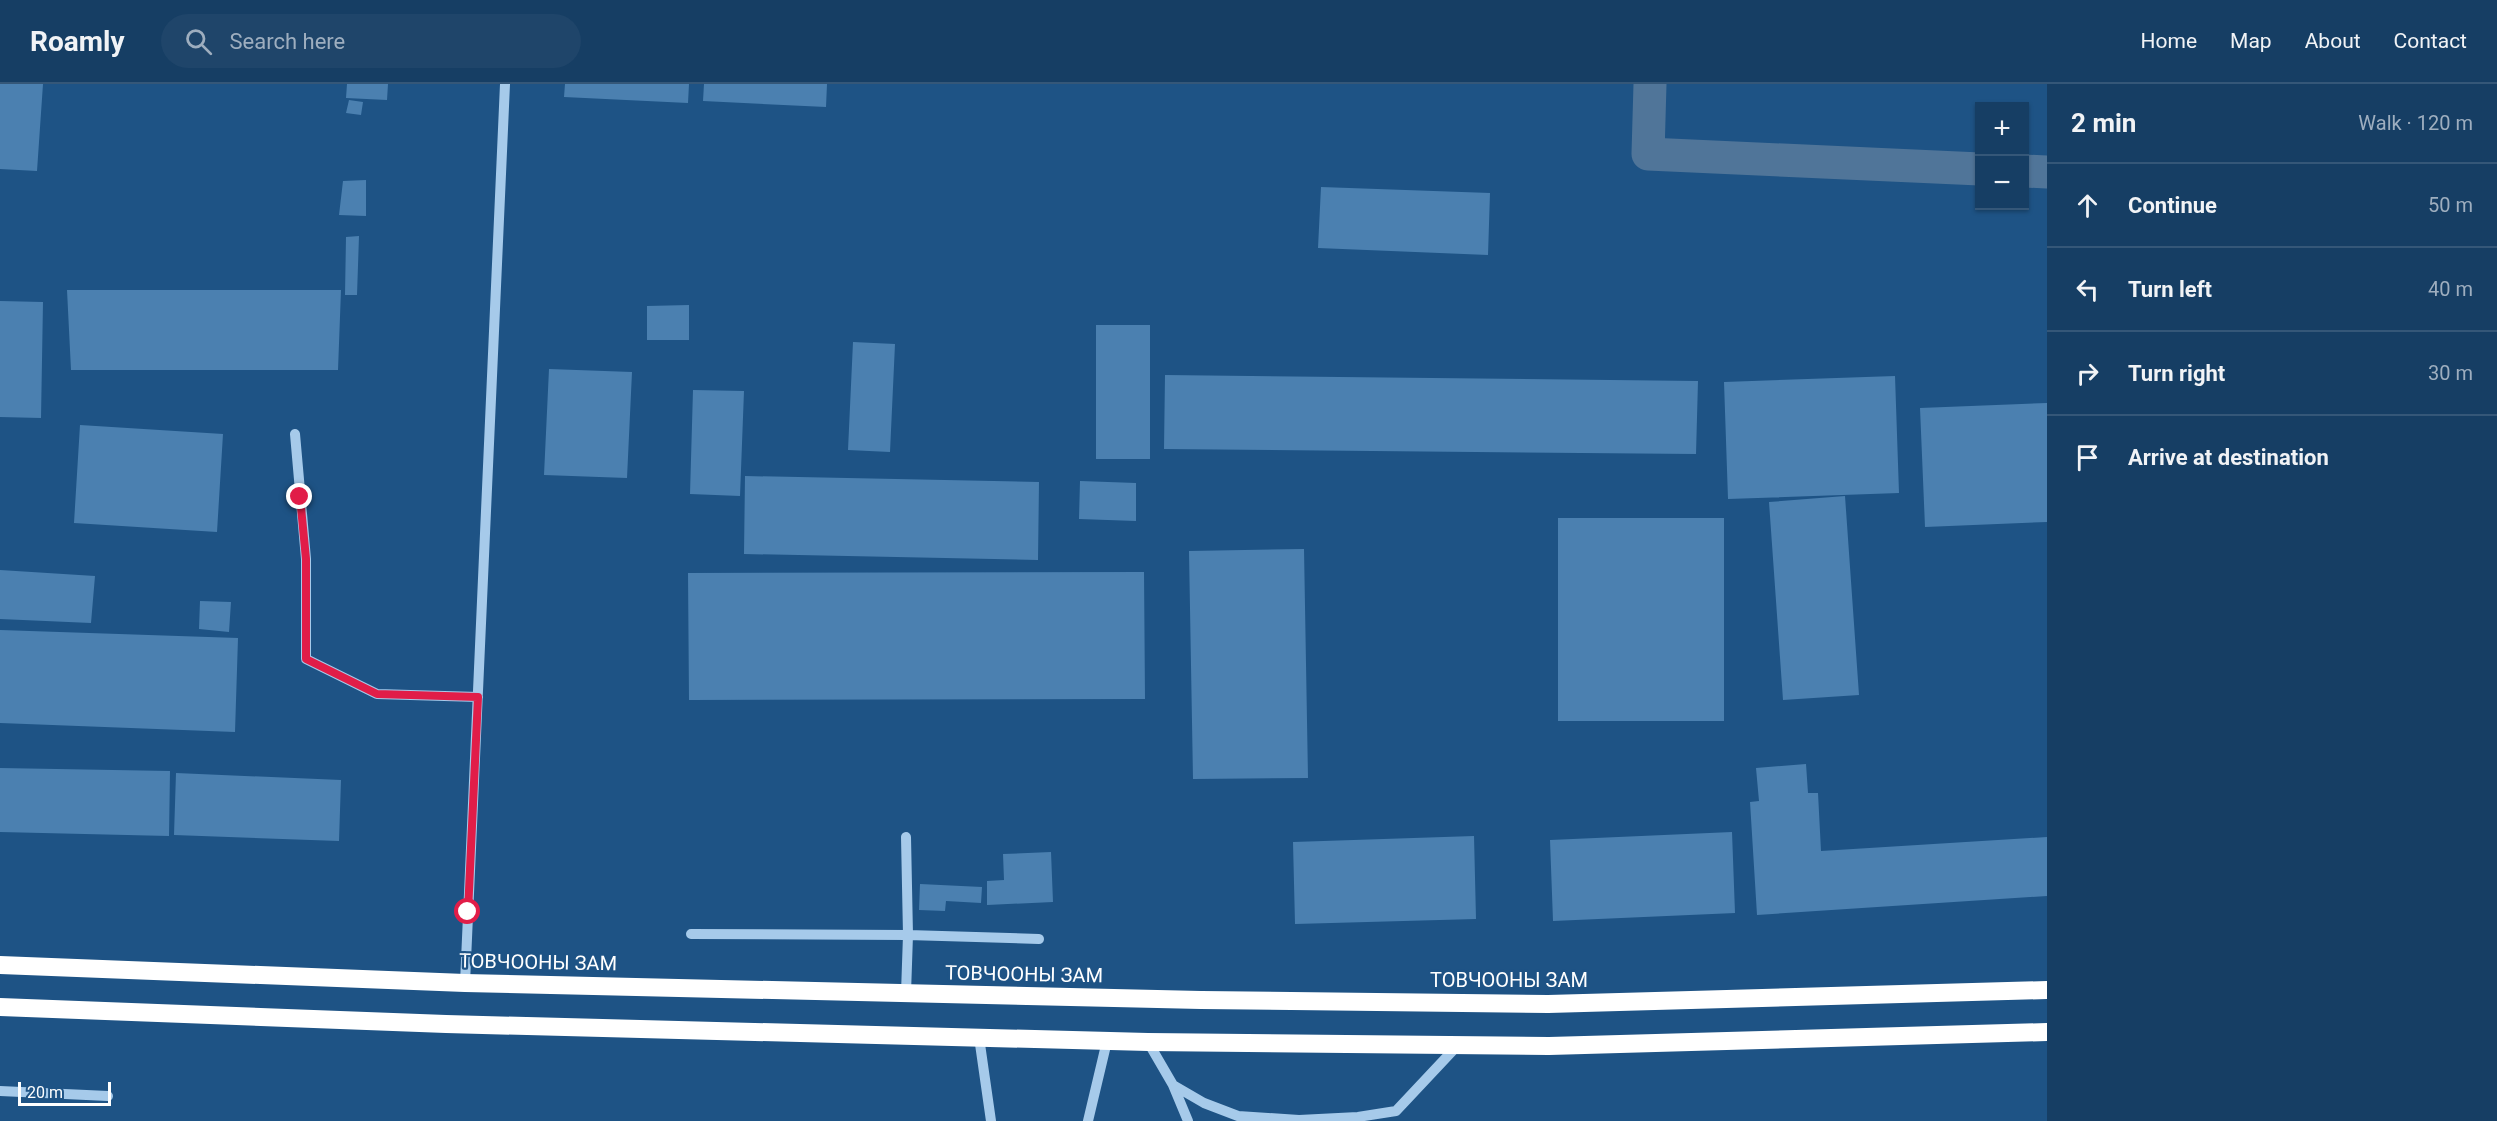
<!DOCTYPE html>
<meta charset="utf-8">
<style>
:root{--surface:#163e64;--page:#1f456a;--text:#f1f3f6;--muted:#9eaebf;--line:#355778}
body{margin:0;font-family:Roboto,sans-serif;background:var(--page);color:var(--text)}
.controls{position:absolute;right:18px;top:18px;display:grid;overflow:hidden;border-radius:0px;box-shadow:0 2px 4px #0004}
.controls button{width:54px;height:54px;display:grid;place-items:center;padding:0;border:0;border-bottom:2px solid var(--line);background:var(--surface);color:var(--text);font:30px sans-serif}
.scale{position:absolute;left:18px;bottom:15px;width:93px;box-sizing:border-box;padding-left:6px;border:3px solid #fff;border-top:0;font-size:16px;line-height:21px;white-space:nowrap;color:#fff;-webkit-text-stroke:4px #1e5385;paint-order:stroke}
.stop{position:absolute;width:18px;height:18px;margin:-14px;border:4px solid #e11d48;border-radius:50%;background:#fff}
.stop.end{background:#e11d48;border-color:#fff;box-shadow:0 2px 6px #0008}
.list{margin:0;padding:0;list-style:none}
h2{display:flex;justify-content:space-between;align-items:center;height:78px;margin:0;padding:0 24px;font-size:26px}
h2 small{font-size:20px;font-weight:400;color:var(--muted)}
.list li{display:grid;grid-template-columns:39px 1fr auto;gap:18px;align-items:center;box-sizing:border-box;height:84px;padding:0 24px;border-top:2px solid var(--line)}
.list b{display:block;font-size:22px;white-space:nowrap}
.list em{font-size:20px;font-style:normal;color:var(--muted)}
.icon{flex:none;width:33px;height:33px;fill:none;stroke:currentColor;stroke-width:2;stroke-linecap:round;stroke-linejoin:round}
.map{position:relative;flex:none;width:2047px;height:1037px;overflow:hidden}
header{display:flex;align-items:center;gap:36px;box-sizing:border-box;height:84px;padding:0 30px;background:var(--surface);border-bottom:2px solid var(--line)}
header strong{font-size:28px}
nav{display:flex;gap:33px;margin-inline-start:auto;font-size:21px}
.search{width:420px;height:54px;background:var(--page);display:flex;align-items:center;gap:15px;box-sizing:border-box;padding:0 21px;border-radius:33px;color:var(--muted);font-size:22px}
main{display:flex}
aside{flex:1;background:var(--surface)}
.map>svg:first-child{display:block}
</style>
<header>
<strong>Roamly</strong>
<div class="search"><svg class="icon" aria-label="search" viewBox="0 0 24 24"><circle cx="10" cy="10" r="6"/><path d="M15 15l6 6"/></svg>Search here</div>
<nav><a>Home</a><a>Map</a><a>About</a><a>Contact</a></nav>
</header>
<main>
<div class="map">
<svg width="2047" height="1037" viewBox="0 0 2047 1037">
<rect width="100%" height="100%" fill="#1e5385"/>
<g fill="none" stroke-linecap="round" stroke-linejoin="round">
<path stroke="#507599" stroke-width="33" d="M1650,0l-2,70 332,15
M2024,87l23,1"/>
</g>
<path fill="#4b80b0" d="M0,0h43l-6,87 -37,-2z
M347,0h41l-1,16 -41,-2z
M565,0h124l-1,19 -124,-6z
M704,0h123l-1,23 -123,-6z
M349,16l14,2 -2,13 -15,-2z
M366,96v36l-27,-1 4,-34z
M1321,103l169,6 -2,62 -170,-7z
M359,152l-2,59h-12l1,-58z
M67,206h274l-3,80h-267z
M0,217l43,1 -2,116 -41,-1z
M689,221v35h-42v-34z
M1096,241h54v134h-54z
M853,258l42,2 -5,108 -42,-2z
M549,285l83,3 -5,106 -83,-3z
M1165,291l533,6 -2,73 -532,-5z
M1895,292l4,117 -171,6 -4,-117z
M693,306l51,1 -4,105 -50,-2z
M2047,319v119l-122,5 -5,-119z
M80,341l143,9 -6,98 -143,-9z
M745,392l294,6 -1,78 -294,-6z
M1080,397l56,2v38l-57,-2z
M1845,412l14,199 -76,5 -14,-198z
M1558,434h166v203h-166z
M1304,465l4,229 -115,1 -4,-228z
M0,486l95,6 -4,47 -91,-4z
M1144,488l1,127 -456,1 -1,-127z
M200,517l31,1 -2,30 -30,-3z
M0,546l238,8 -3,94 -235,-9z
M1806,680l2,29h10l3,58 226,-14v59l-290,19 -7,-113 9,-1 -3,-33z
M0,684l170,3 -1,65 -169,-4z
M176,689l165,7 -2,61 -165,-6z
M1732,748l3,81 -182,8 -3,-81z
M1474,752l2,83 -181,5 -2,-82z
M1051,768l2,50 -66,3v-24l17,-1 -1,-26z
M920,800l62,3 -1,16 -35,-2 -1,10 -26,-1z"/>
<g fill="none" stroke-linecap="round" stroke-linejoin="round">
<path stroke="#a6caea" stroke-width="10" d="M295,350l11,125v100l71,35 101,3
M691,850l217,1 -2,-98
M465,899l40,-899
M906,909l2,-58 131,4
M979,953l12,84
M1148,958l25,43 31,18 34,13 61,4 59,-3 38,-6 62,-66
M1173,1001l15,36
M0,1007l108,5
M1088,1037l19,-80"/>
<path stroke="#fff" stroke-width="18" d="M0,881l465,18 736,17 347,4 499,-14
M0,923l446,17 702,18 401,4 498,-14"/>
</g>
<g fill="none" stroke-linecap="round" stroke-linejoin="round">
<path stroke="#e11d48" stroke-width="8" d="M300,413l6,62v100l71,35 101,3 -10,215"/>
</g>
<g text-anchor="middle" stroke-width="4.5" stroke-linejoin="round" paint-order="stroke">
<g font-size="20" fill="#fff" stroke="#1e5385">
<text transform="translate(538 878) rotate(1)" y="7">ТОВЧООНЫ ЗАМ</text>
<text transform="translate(1024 890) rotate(1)" y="7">ТОВЧООНЫ ЗАМ</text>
<text x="1509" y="903">ТОВЧООНЫ ЗАМ</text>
</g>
</g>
</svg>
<div class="controls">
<button>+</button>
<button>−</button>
</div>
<div class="scale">20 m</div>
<div class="stop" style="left:468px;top:828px"></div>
<div class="stop end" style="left:300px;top:413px"></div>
</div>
<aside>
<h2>2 min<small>Walk · 120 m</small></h2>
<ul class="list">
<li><svg class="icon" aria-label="ahead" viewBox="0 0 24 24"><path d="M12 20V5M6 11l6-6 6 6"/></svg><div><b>Continue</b></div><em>50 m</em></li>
<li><svg class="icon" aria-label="left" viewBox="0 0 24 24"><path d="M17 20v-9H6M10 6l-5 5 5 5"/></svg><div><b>Turn left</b></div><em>40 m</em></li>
<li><svg class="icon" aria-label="right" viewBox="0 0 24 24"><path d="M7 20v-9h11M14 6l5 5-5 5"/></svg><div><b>Turn right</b></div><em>30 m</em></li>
<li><svg class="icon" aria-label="arrive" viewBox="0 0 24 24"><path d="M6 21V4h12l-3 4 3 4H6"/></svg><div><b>Arrive at destination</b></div></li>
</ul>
</aside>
</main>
